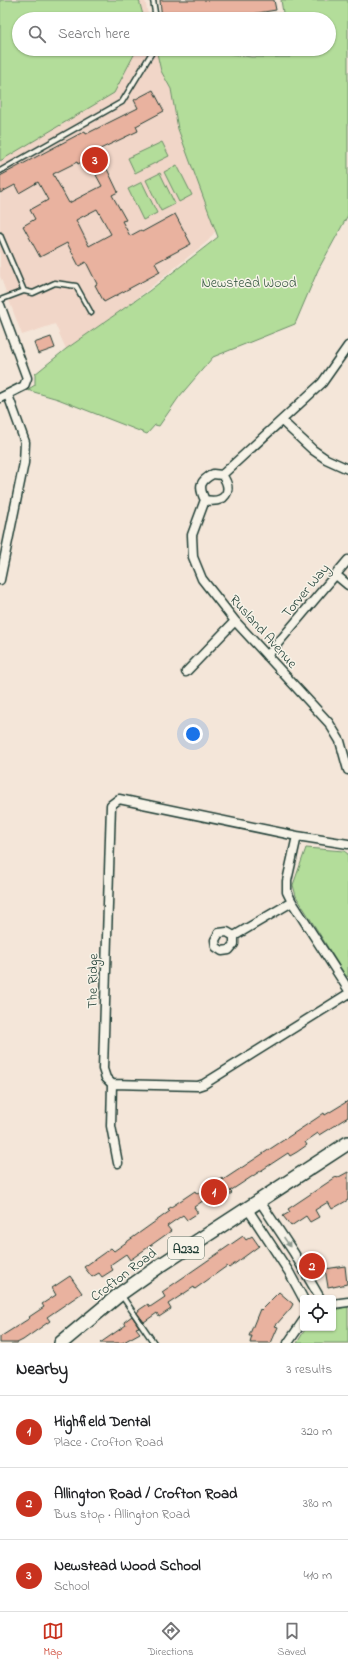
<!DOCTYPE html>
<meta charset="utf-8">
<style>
:root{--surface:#fff;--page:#f6f6f6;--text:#202124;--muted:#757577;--line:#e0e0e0;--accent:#c8321e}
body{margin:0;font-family:"Indie Flower",sans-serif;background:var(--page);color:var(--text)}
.controls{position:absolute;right:12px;bottom:12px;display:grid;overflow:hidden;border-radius:4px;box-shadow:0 1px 3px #0004}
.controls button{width:36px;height:36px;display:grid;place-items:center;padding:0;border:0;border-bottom:1px solid var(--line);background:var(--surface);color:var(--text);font:20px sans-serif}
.you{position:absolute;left:193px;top:734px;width:14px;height:14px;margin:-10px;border:3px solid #fff;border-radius:50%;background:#1a73e8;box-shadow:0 0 0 6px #1a73e833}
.badge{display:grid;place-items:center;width:26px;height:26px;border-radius:50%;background:var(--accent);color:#fff;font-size:13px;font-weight:700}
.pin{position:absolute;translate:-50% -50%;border:2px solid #fff;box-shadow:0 1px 4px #0006}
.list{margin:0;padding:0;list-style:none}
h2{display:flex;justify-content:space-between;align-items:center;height:52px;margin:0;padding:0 16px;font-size:17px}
h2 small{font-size:13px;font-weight:400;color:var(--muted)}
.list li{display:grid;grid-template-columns:26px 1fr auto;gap:12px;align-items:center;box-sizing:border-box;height:72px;padding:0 16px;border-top:1px solid var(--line)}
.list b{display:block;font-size:15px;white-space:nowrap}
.list p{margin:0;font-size:13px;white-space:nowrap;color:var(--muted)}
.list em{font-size:13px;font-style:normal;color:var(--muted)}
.icon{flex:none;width:22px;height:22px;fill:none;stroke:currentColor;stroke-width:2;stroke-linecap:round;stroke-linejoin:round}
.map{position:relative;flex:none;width:348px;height:1343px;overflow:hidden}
.search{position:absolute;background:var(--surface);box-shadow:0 1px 3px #0004;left:12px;right:12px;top:12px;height:44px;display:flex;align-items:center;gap:10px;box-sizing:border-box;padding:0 14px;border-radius:22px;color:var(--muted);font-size:15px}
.sheet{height:268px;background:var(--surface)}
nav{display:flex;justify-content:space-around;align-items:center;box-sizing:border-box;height:56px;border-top:1px solid var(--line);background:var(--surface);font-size:11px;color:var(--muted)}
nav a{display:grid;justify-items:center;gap:2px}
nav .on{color:var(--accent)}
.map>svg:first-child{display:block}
</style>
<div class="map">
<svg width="348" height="1343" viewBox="0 0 348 1343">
<rect width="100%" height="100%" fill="#f4e6d9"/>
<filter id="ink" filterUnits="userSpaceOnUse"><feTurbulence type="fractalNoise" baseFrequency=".025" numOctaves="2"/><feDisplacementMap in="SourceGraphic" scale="8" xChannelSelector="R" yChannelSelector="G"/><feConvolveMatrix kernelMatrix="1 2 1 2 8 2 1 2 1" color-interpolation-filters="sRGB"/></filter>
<g filter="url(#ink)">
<path fill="#f1d6c8" d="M0,0h145l4,19h-130v30h137l5,22 10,18 7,40 39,100 -9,12 -83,67 -59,41 -11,-25 -33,11 -22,-59z"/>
<path fill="#b3dd9a" stroke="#698d67" d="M0,0h139l5,19h-125v30h118l-23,44 -114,68z
M281,0h67v215l-30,55 -23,54 -82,33 -34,40 -20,29 -4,-1 -8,9 -89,-35 -31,-9 8,-5v-11l31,-25 83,-58 69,-54 -40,-108 -7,-40 -10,-18 -5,-22h46l49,8h39l-1,-8h40v-30h-45z
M162,142l7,14 -34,17 -7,-15z
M177,165l15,30 -13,7 -15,-30z
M160,173l15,31 -14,7 -15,-31z
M142,182l15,31 -14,7 -15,-31z
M306,848l38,3 4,3v123l-3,-2 -49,-79 -3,-11z
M348,1306v37h-51l9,-15h27v-17z"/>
<path fill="#e9b29f" stroke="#1f3d34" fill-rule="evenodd" d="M160,0h114l2,10 -54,9h-60z
M153,90l11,21 -28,15 2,5 -42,20 1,3 -19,10 -1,-2 -24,12 16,29 33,-17 -6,-11 11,-6 11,23 -6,3 14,25 -4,1 8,15 11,-6 1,2 33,-18 16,30 -36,19 5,9 -56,30 -9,-17 2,-1 -11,-22 -7,4 -12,-23 -27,14 -17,-31 12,-7 -5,-9 18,-10 -10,-18 -19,11 -4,-8 -15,8v-17l85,-45 1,3 52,-26 -4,-8zM97,209l14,25 -22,12 -13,-26z
M51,337l4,11 -17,6 -4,-11z
M348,1101v16l-29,18 -1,-2 -13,9 2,3 -10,7 -7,4 -2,-3 -58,38 2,2 -17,11 -5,-8 -16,11 4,6 -11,7 -4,-5 -16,11 4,5 -41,29 -4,-6 -16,11 3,5 -11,7 -3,-4 -7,4 -8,-10 27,-19 3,3 56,-40 -2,-2 27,-18 2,3 25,-16 1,2 94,-62 7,-5 1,2z
M348,1172v28l-16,9 -4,-7 -13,8 4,7 -9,5 -4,-6 -15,10 -8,-10 7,-4 -2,-3 48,-32 1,1z
M243,1236l3,4 6,-4 7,10 -30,22 -2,-2 -32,23 -1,-2 -26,17 3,5 -12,8 -2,-4 -13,9 -7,-9 2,-3 9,-6 2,3 15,-10 -3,-5z
M345,1266l2,18 -14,3v-1l-5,1 -3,-18z
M70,1276l12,17 -35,24 3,4 -27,19 -6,3h-17v-6l30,-19 -1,-1 15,-10 -2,-3 14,-9 -4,-7z
M279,1292l14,12 -2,4 -16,18 3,1 -7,16h-21l2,-7h-3l11,-27 1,1z
M132,1316l7,11 -3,1 4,5 -18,10h-22l26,-18 -2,-3z"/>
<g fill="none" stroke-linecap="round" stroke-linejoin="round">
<defs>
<path id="lane" d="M153,0l3,19
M0,171l122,-69 32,-53
M0,235l24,56 9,2 22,-10 21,3 15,27
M0,300l24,-9
M122,1296l32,47"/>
<path id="street" d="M0,305l27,73 -3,8 -24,12
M282,421l31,29 13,9 22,10
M213,474l9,1c12,16 3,29 -17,25 -7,-14 -5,-19 8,-26z
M222,475l100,-92 26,-37
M205,500l-13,35 1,22 9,22 33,42 94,102 11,18 8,29
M336,575l12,10
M0,580l24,-117 1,-21 -17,-47
M267,656l81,-96
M186,672l49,-51
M297,836l-178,-37 -8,6 -8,264 3,9 6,6 86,2 6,-2 144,-90
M348,844l-51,-8 -10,45v11l5,10 56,87
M234,936l-7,-4 -8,1 -4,7 1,7 6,4 7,-1 5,-6v-8l58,-34
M112,1084l-1,42 7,37
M259,1200l35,53 26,45
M247,1208l42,64 14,26
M333,1304l15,-2
M288,1343l15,-22"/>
<path id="primary" d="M61,1343l59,-49 41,-29 187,-122"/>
</defs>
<use href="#lane" stroke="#1f3d34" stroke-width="7"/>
<use href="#street" stroke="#1f3d34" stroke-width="11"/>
<use href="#primary" stroke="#1f3d34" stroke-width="16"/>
<use href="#lane" stroke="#f7f3e8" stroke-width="4"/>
<use href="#street" stroke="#f7f3e8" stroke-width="8"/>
<use href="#primary" stroke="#f7f3e8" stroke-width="13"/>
</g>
<defs><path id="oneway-solid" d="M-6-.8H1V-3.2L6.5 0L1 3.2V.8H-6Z"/></defs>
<use fill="#8b988e" href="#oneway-solid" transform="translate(287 1242) rotate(56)"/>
</g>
<g text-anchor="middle" stroke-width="3" stroke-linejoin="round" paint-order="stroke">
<rect fill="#f7f3e8" stroke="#60746a" stroke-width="1" x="168" y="1237" width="36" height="22" rx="3"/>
<g font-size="13" font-weight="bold" fill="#1f3d34">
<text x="186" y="1253">A232</text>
</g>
<g font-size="14" fill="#3d5d48" stroke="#f7f3e8">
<text x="249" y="287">Newstead Wood</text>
</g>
<g font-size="14" fill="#1f3d34" stroke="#f7f3e8">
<text transform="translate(305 590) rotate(-50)" y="5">Torver Way</text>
<text transform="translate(264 631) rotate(48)" y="5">Rusland Avenue</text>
<text transform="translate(92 981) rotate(-89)" y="5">The Ridge</text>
<text transform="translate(123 1274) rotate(-37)" y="5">Crofton Road</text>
</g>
</g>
</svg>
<div class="controls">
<button><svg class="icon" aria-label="locate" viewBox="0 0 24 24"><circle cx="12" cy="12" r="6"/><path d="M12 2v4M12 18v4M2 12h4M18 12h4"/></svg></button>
</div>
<div class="you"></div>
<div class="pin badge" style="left:214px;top:1192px">1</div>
<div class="pin badge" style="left:312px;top:1266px">2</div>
<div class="pin badge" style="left:95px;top:160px">3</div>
<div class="search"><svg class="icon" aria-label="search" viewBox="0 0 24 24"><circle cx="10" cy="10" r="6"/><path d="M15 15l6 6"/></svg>Search here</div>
</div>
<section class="sheet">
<h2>Nearby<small>3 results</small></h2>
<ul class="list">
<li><span class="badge">1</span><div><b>Highfield Dental</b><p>Place · Crofton Road</p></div><em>320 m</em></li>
<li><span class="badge">2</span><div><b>Allington Road / Crofton Road</b><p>Bus stop · Allington Road</p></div><em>380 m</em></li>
<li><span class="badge">3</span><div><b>Newstead Wood School</b><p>School</p></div><em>410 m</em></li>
</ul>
</section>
<nav>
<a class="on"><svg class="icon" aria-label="map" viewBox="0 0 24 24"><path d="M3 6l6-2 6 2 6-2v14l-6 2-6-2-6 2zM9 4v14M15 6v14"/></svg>Map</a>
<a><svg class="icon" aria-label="directions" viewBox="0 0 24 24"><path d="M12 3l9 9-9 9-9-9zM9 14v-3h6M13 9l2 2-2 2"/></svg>Directions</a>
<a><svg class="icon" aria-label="saved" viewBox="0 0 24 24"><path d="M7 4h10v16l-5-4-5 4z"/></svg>Saved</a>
</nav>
